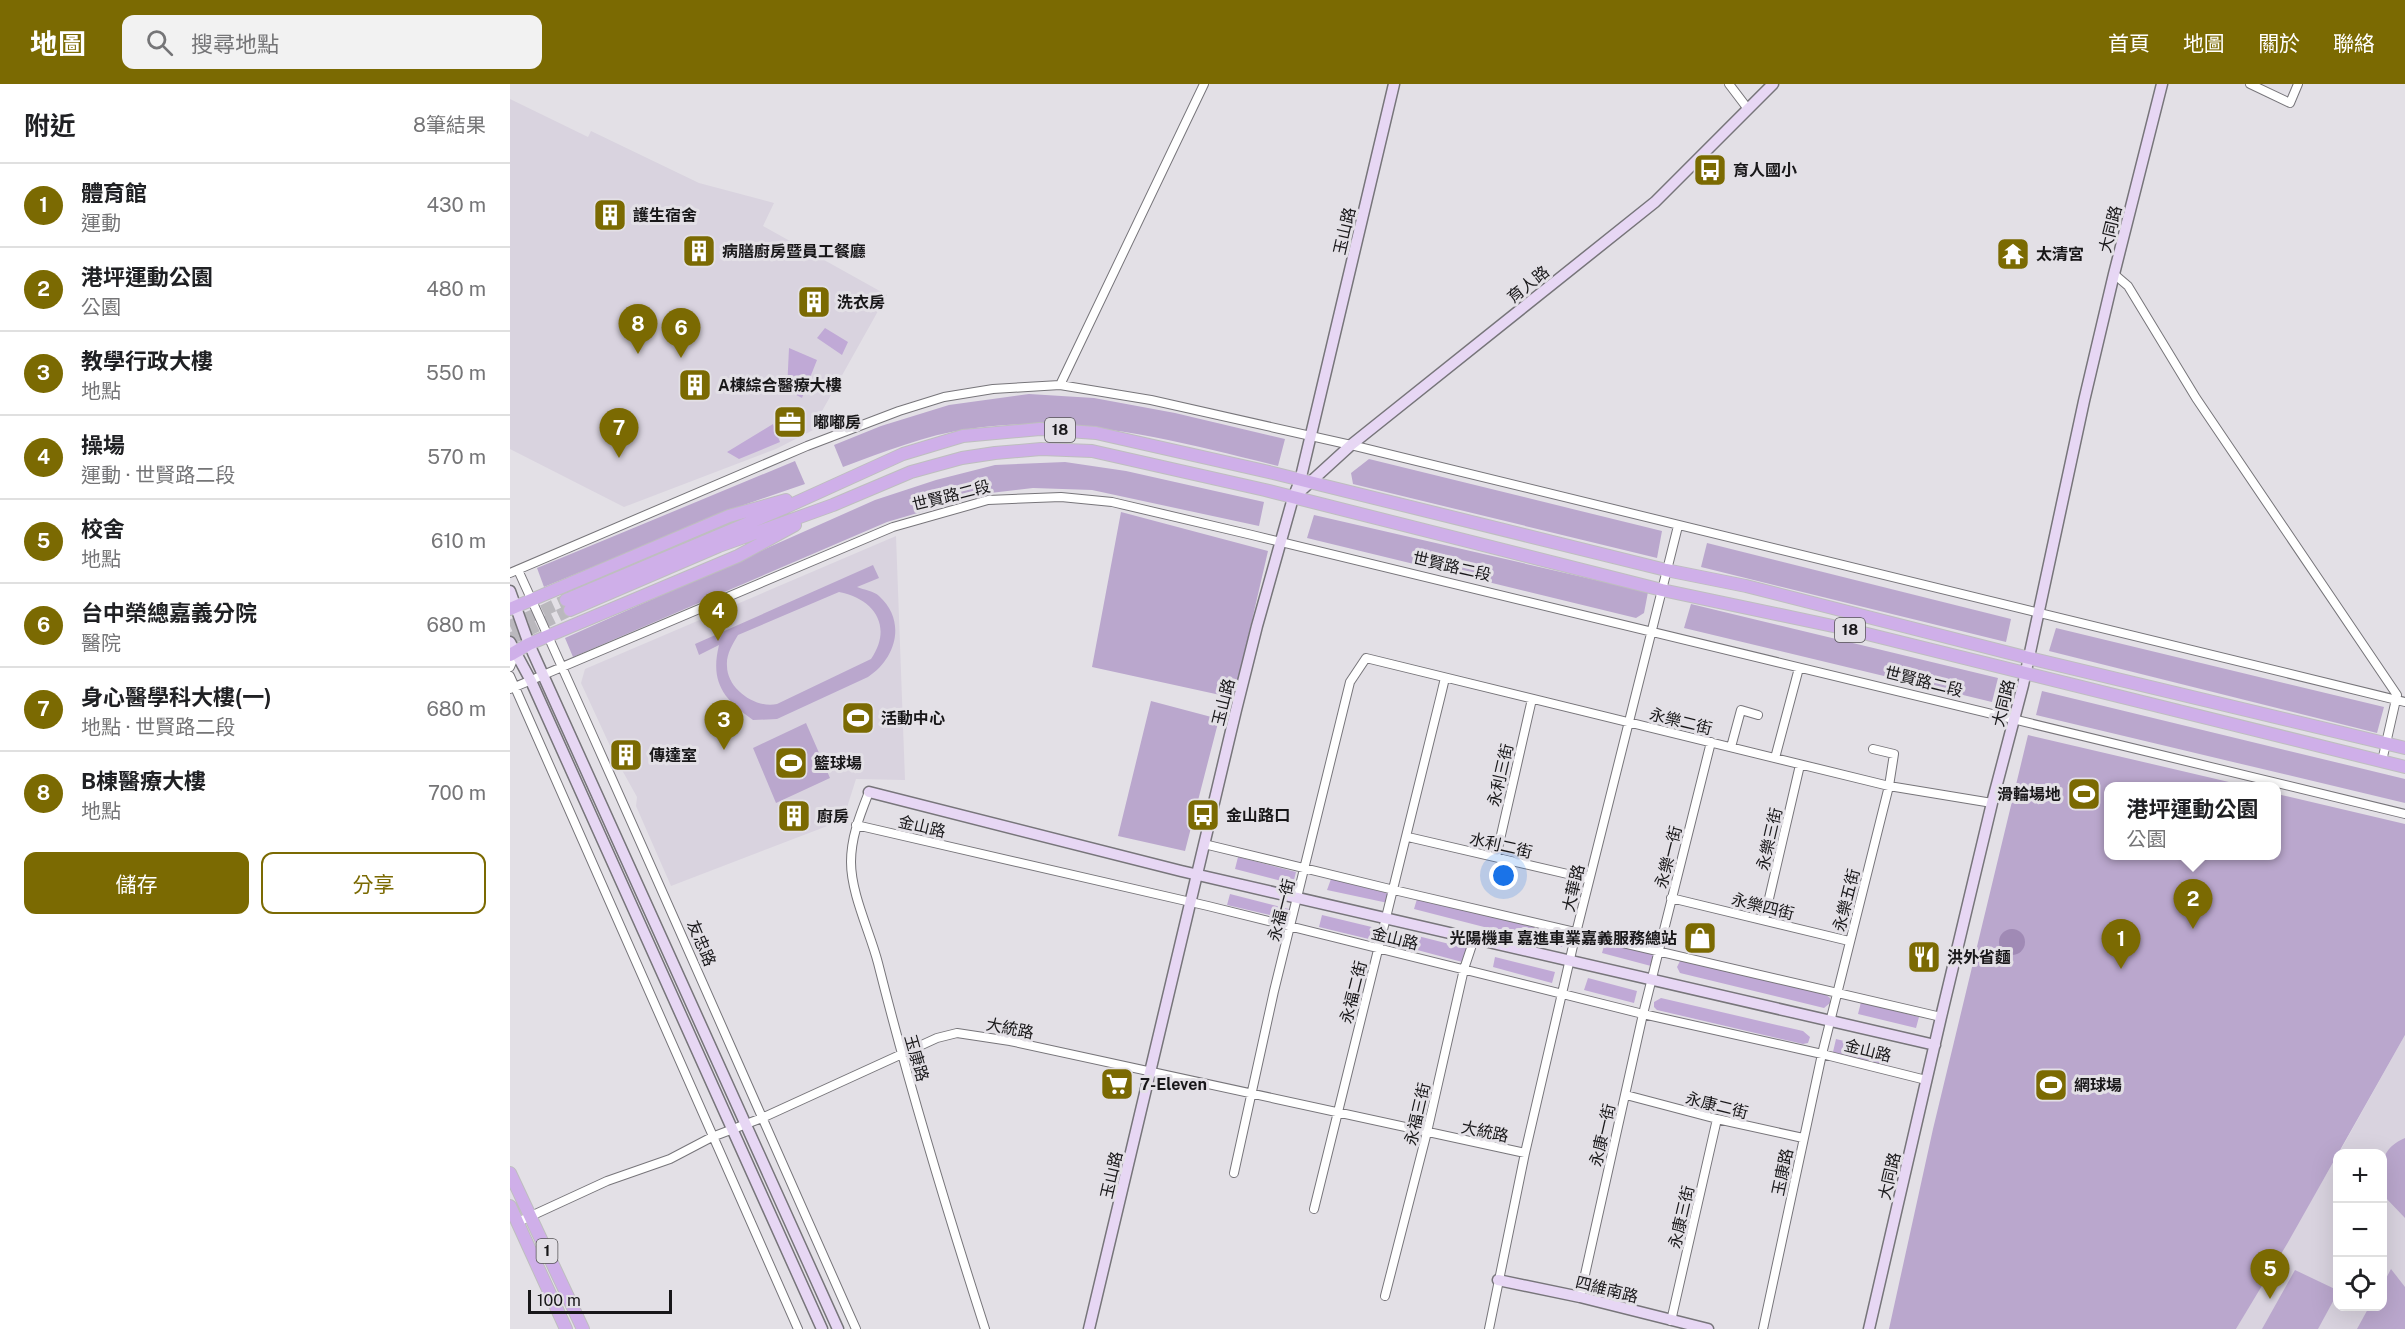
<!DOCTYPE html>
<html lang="zh-TW">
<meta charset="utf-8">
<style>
:root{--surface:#fff;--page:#f2f2f2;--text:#202124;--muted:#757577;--line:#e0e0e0;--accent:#7b6a02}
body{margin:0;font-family:"Public Sans","Noto Sans TC",sans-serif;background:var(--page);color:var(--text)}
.controls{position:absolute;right:18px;bottom:18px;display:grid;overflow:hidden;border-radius:12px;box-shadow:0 6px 24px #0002}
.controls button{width:54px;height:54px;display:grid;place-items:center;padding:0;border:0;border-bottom:2px solid var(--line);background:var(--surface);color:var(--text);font:30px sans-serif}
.scale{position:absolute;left:18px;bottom:15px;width:144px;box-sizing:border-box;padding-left:6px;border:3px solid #181719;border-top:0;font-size:16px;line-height:21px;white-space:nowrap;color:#181719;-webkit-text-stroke:4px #e3e0e6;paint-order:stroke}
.you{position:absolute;left:994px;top:792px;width:21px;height:21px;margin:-15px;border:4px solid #fff;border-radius:50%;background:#1a73e8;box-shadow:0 0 0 9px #1a73e833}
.badge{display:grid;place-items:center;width:39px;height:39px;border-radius:50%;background:var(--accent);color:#fff;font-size:20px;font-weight:700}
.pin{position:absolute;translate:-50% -50px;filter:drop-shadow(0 2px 3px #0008)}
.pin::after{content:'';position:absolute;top:32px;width:21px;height:18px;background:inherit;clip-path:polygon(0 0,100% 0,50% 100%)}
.popup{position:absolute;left:1594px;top:698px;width:177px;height:78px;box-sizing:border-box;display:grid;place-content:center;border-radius:12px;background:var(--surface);filter:drop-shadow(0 2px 4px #0005);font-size:20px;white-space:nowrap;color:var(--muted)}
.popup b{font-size:22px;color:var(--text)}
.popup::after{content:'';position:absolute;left:50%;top:100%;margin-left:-12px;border:12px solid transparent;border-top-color:var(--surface)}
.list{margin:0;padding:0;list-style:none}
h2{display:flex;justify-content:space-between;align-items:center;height:78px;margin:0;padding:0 24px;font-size:26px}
h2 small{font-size:20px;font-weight:400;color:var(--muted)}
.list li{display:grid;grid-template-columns:39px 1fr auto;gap:18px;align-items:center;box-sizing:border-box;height:84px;padding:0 24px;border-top:2px solid var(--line)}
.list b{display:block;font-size:22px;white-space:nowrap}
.list p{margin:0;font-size:20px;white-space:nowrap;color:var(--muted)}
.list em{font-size:20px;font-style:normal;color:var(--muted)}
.actions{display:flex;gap:12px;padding:18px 24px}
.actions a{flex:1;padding:14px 0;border:2px solid var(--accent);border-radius:12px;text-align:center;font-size:21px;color:var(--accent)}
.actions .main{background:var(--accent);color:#fff}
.icon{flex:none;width:33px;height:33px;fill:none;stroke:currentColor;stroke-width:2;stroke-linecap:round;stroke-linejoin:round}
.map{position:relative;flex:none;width:1895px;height:1245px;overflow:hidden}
header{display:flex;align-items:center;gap:36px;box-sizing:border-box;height:84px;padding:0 30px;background:var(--accent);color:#fff}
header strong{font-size:28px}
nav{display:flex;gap:33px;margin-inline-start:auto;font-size:21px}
.search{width:420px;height:54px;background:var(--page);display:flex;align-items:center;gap:15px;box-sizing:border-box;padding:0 21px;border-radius:12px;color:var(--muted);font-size:22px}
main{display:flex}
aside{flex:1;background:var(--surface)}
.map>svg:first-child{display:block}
</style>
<header>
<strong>地圖</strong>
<div class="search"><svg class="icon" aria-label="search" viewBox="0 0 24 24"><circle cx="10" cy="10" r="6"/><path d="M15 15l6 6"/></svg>搜尋地點</div>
<nav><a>首頁</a><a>地圖</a><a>關於</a><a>聯絡</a></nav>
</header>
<main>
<aside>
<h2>附近<small>8筆結果</small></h2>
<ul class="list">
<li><span class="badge">1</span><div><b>體育館</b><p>運動</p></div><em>430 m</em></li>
<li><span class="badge">2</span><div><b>港坪運動公園</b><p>公園</p></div><em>480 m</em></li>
<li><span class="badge">3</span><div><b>教學行政大樓</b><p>地點</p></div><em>550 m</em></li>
<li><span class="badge">4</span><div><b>操場</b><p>運動 · 世賢路二段</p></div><em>570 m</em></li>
<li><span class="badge">5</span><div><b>校舍</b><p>地點</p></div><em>610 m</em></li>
<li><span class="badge">6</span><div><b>台中榮總嘉義分院</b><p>醫院</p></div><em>680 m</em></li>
<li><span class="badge">7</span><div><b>身心醫學科大樓(一)</b><p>地點 · 世賢路二段</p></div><em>680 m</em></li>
<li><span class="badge">8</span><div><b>B棟醫療大樓</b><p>地點</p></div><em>700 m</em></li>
</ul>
<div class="actions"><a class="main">儲存</a><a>分享</a></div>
</aside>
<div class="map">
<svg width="1895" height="1245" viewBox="0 0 1895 1245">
<rect width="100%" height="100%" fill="#e3e0e6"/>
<path fill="#d9d3df" d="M0,15l78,38 3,-6 108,52 75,20 -11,23 124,69 -70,125 2,7 -43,22 -152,58 -114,-58z
M386,452l9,244 -49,-1 -13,41 -172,66 -35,-80 1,-9 -20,-36 -36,-78 4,-14z
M1895,951v294h-169l101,-173 1,150h44v-152l-43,-1z"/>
<path fill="#baa7cd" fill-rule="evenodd" d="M519,310l65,4 81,15 110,26 -7,27c-102,-25 -203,-53 -309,-37 -44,6 -85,23 -126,38l-9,-22 47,-19 68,-21z
M859,375l293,72 -5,27 -304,-74 -2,-11z
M285,377l10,23 -61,21 -200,82 -7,-19z
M555,378l61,9 138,31 -5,24 -167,-36 -59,-2 -51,6 -95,28 -314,135 -8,-19 310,-138 61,-20 59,-15z
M611,428l147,39 -34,147 -142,-31z
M804,431l334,77 -4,21 -8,5 -329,-80z
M1197,459l304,76 -5,23 -305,-75z
M363,481l6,13 -22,9c7,3 17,4 22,9 28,25 17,63 -11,81l-91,42 -24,1c-30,-21 -43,-38 -34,-75l-20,10 -4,-11zM329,508c36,7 54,35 32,67l-94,45c-21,5 -50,-15 -50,-38 -1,-11 5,-21 11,-31z
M1181,520l307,74 -6,24 -308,-74z
M1546,544l328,79 -7,26 -328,-82z
M1532,607l363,88v24l-369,-88z
M641,617l68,18 -34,132 -67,-15z
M296,639l24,55 -54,25 -23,-55z
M1518,651l218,51h-137v70h168v-62l128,30v211l-118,209 -51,85h-347l44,-200z
M1895,1054v80l-21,-22 -2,-4c0,-25 -4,-42 23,-54z
M1881,1185l14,18v42h-48l12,-22 13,-1 1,-22z
M1785,1186l42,20v4l-19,35h-56z"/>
<path fill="#c0a9d6" d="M315,244l23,14 -6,13 -25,-17z
M279,264l28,12 -15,38 -15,-8z
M263,340l7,18 -41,17 -12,-7z
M728,773l58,15 -3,12 -58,-15z
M821,795l60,15 -3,9 -61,-13z
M720,810l59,15 -2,10 -60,-14z
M907,815l149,36 -4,12 -148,-38z
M812,831l58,14 -3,12 -58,-14z
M900,850l59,15 -3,14 -60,-16z
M1095,858l49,13 -3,11 -49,-13z
M985,873l60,15 -3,11 -59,-16z
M1174,876l141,34 5,4v5l-6,5 -144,-35 -3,-6 3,-6z
M1078,894l49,13 -3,12 -50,-13z
M1151,914l142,33 7,6 -2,6 -5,1 -146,-34 -3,-3v-5z
M1351,918l58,15 -3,11 -58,-14z
M1326,955l56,14 -3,13 -56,-14z"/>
<path fill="#a08ab5" d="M1489 858a13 13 0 1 1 26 0a13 13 0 1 1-26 0Z"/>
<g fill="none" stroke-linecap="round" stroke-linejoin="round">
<path stroke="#bab8bd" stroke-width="12" stroke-dasharray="12 6" stroke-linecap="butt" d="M0,542l56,-26
M0,555l60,-29"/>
<defs>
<path id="street" d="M1219,0l19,25
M1740,0l40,19 8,-19
M1604,190l14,12 68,112 201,297 -15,66
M550,301l144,-301
M8,486c115,252 225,506 338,759
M0,489l297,-127 92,-35 45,-14 49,-8 67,-4 91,15 200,45 1054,257
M0,583l6,-15
M0,592l288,653
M0,605l383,-162 95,-27 73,-3 51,5 140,33 1153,279
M1221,663l10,-37 17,5
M1265,674l24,-90
M359,708c-9,23 -18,45 -18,70 0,32 19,70 27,101 31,123 68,245 107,366
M346,741l352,81 435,108 179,40 104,26
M898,753l181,42
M694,760l190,46 547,127
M986,773l36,-158
M1161,814l178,43
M1254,836l36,-155
M1116,1011l91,24 86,19
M724,1089l40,-182 76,-309 16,-24 523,128 103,17
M804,1125c43,-178 89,-354 131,-531
M8,1138l89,-41 63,-22 42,-22 50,-19 175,-80 20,-5 53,8 515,112
M875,1212l42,-164 37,-163 10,-30
M1070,1213l63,-283 68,-272
M1161,1237l46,-202
M979,1245l36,-176 51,-220 102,-407
M1253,1245l59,-275 67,-268 5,-32 -21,-5"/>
<path id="secondary" d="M784,413l57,-52 304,-243 118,-118
M0,507l19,53 309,685
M0,558l21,39 291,648
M359,708l312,79 754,174
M988,1196l82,17 128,32
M579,1245l147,-619 21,-84 36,-128 7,-17 94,-397
M1359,1245l72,-312 51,-214 31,-118 61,-284 30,-127 48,-190"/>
<path id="primary" d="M56,516l218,-92 119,-54 60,-18 77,-7 56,4 177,40 393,97 80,16 283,72 376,90
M0,525l219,-93 57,-16
M60,526l149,-64 114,-41 78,-33 51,-14 33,-5 46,-4 51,2 173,39 397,100 185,39 558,138
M0,571l19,-11 209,-88 57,-31
M0,1089l73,156
M0,1122l56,123"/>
</defs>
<use href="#street" stroke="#77757a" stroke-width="10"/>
<use href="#secondary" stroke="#77757a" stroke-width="13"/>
<use href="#primary" stroke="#bebebf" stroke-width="14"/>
<use href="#street" stroke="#fff" stroke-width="8"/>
<use href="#secondary" stroke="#e7d7f4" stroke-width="10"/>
<use href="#primary" stroke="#cfafe9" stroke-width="12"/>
</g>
<defs>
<symbol id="bus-square" viewBox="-11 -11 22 22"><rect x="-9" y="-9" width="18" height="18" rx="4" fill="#7b6a02" stroke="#e3e0e6"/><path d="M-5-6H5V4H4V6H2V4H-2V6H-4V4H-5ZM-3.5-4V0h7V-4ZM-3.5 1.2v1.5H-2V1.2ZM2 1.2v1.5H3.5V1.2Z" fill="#fff"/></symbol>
<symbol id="building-square" viewBox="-11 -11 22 22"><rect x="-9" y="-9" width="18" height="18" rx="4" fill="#7b6a02" stroke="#e3e0e6"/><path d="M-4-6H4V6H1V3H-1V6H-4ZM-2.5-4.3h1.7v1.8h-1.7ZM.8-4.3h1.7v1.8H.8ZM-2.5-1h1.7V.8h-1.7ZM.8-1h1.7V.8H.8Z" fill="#fff"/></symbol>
<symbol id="temple-square" viewBox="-11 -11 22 22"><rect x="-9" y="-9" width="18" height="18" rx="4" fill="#7b6a02" stroke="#e3e0e6"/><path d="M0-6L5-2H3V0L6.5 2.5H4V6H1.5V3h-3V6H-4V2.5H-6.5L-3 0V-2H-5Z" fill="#fff"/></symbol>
<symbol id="office-square" viewBox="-11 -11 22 22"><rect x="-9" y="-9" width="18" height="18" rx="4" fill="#7b6a02" stroke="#e3e0e6"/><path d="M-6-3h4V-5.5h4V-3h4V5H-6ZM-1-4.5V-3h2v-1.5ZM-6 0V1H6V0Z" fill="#fff"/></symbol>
<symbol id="stadium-square" viewBox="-11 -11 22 22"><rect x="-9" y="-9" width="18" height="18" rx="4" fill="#7b6a02" stroke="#e3e0e6"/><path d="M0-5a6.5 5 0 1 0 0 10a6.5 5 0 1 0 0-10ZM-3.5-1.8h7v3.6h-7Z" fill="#fff"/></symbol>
<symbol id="shop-square" viewBox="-11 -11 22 22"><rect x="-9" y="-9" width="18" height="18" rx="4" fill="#7b6a02" stroke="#e3e0e6"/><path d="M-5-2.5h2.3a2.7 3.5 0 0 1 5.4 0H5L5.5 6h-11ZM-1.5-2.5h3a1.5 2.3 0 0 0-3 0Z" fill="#fff"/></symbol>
<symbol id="restaurant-square" viewBox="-11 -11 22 22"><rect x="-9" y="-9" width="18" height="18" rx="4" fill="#7b6a02" stroke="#e3e0e6"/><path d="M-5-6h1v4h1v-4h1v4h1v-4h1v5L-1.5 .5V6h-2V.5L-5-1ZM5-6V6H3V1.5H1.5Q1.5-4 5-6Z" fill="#fff"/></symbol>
<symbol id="supermarket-square" viewBox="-11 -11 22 22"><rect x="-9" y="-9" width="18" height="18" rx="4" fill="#7b6a02" stroke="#e3e0e6"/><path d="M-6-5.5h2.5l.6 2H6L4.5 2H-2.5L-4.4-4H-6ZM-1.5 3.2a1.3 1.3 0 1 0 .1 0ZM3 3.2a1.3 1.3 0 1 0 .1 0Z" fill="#fff"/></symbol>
</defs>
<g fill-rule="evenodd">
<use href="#bus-square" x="1181" y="67" width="38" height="38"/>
<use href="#building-square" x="81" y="112" width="38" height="38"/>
<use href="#building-square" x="170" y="148" width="38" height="38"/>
<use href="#temple-square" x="1484" y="151" width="38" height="38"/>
<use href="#building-square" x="285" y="199" width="38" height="38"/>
<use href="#building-square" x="166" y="282" width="38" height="38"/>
<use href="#office-square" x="261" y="319" width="38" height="38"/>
<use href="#stadium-square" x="329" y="615" width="38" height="38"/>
<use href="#building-square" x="97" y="652" width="38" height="38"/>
<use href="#stadium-square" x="262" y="660" width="38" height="38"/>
<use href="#stadium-square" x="1555" y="691" width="38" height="38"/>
<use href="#bus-square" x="674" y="712" width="38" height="38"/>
<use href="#building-square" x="265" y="713" width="38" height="38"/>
<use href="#shop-square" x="1171" y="835" width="38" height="38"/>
<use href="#restaurant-square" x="1395" y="854" width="38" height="38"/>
<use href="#supermarket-square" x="588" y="981" width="38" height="38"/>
<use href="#stadium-square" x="1522" y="982" width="38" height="38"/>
</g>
<g text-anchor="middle" stroke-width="6" stroke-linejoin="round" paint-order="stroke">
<g fill="#e3e0e6" stroke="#555356" stroke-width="1.5">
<rect x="535" y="334" width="30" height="24" rx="4.5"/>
<rect x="1325" y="534" width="30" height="24" rx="4.5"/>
<rect x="26.5" y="1155" width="21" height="24" rx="4.5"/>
</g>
<g font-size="15" font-weight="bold" fill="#181719">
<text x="550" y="351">18</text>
<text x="1340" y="551">18</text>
<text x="37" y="1172">1</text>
</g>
<g font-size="16" font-weight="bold" fill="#181719" stroke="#e3e0e6" text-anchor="start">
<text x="1223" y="92">育人國小</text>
<text x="123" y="137">護生宿舍</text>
<text x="212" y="173">病膳廚房暨員工餐廳</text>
<text x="1526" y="176">太清宮</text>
<text x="327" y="224">洗衣房</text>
<text x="208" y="307">A棟綜合醫療大樓</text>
<text x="303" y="344">嘟嘟房</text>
<text x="371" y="640">活動中心</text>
<text x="139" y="677">傳達室</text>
<text x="304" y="685">籃球場</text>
<text x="1551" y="716" text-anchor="end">滑輪場地</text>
<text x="716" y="737">金山路口</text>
<text x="307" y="738">廚房</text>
<text x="1167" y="860" text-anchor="end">光陽機車 嘉進車業嘉義服務總站</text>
<text x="1437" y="879">洪外省麵</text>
<text x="630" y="1006">7-Eleven</text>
<text x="1564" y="1007">網球場</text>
</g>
<g font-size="16" fill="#181719" stroke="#e3e0e6">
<text transform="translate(1600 145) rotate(-76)" y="6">大同路</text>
<text transform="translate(834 147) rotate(-77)" y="6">玉山路</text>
<text transform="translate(1018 200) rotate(-39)" y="6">育人路</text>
<text transform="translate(441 411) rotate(-14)" y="6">世賢路二段</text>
<text transform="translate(942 482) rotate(13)" y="6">世賢路二段</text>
<text transform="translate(1414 597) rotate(14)" y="6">世賢路二段</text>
<text transform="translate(713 618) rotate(-76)" y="6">玉山路</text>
<text transform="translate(1493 619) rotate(-76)" y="6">大同路</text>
<text transform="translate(1171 637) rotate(14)" y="6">永樂二街</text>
<text transform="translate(990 691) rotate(-77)" y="6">永利三街</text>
<text transform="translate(412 742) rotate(13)" y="6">金山路</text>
<text transform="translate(1259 755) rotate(-77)" y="6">永樂三街</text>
<text transform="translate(991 761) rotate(13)" y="6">水利二街</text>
<text transform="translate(1158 773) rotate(-76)" y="6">永樂一街</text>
<text transform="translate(1063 804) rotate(-77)" y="6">大華路</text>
<text transform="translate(1336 816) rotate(-76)" y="6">永樂五街</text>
<text transform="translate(1253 822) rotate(14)" y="6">永樂四街</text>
<text transform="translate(771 826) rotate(-76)" y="6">永福一街</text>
<text transform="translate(885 854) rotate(14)" y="6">金山路</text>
<text transform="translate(192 859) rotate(67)" y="6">友忠路</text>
<text transform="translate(843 908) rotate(-76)" y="6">永福二街</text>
<text transform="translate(500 944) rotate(11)" y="6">大統路</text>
<text transform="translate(1358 966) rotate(14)" y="6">金山路</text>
<text transform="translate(407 974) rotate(74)" y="6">玉康路</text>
<text transform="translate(1207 1021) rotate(14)" y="6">永康二街</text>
<text transform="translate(907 1030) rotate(-77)" y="6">永福三街</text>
<text transform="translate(975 1047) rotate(12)" y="6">大統路</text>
<text transform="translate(1092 1051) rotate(-77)" y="6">永康一街</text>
<text transform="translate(1272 1088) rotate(-78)" y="6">玉康路</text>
<text transform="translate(601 1091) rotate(-77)" y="6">玉山路</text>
<text transform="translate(1379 1092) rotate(-77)" y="6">大同路</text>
<text transform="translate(1171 1133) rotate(-77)" y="6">永康三街</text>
<text transform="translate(1097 1205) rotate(14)" y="6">四維南路</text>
</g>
</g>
</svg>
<div class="controls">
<button>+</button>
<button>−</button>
<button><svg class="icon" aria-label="locate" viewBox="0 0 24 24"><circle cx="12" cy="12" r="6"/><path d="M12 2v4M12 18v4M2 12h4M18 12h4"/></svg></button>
</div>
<div class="scale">100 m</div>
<div class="you"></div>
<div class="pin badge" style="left:1611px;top:885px">1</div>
<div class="pin badge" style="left:1683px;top:845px">2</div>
<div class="popup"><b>港坪運動公園</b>公園</div>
<div class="pin badge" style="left:214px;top:666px">3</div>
<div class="pin badge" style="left:208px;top:557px">4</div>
<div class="pin badge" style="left:1760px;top:1215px">5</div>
<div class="pin badge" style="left:171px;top:274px">6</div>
<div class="pin badge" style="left:109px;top:374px">7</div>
<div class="pin badge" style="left:128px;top:270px">8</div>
</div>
</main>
